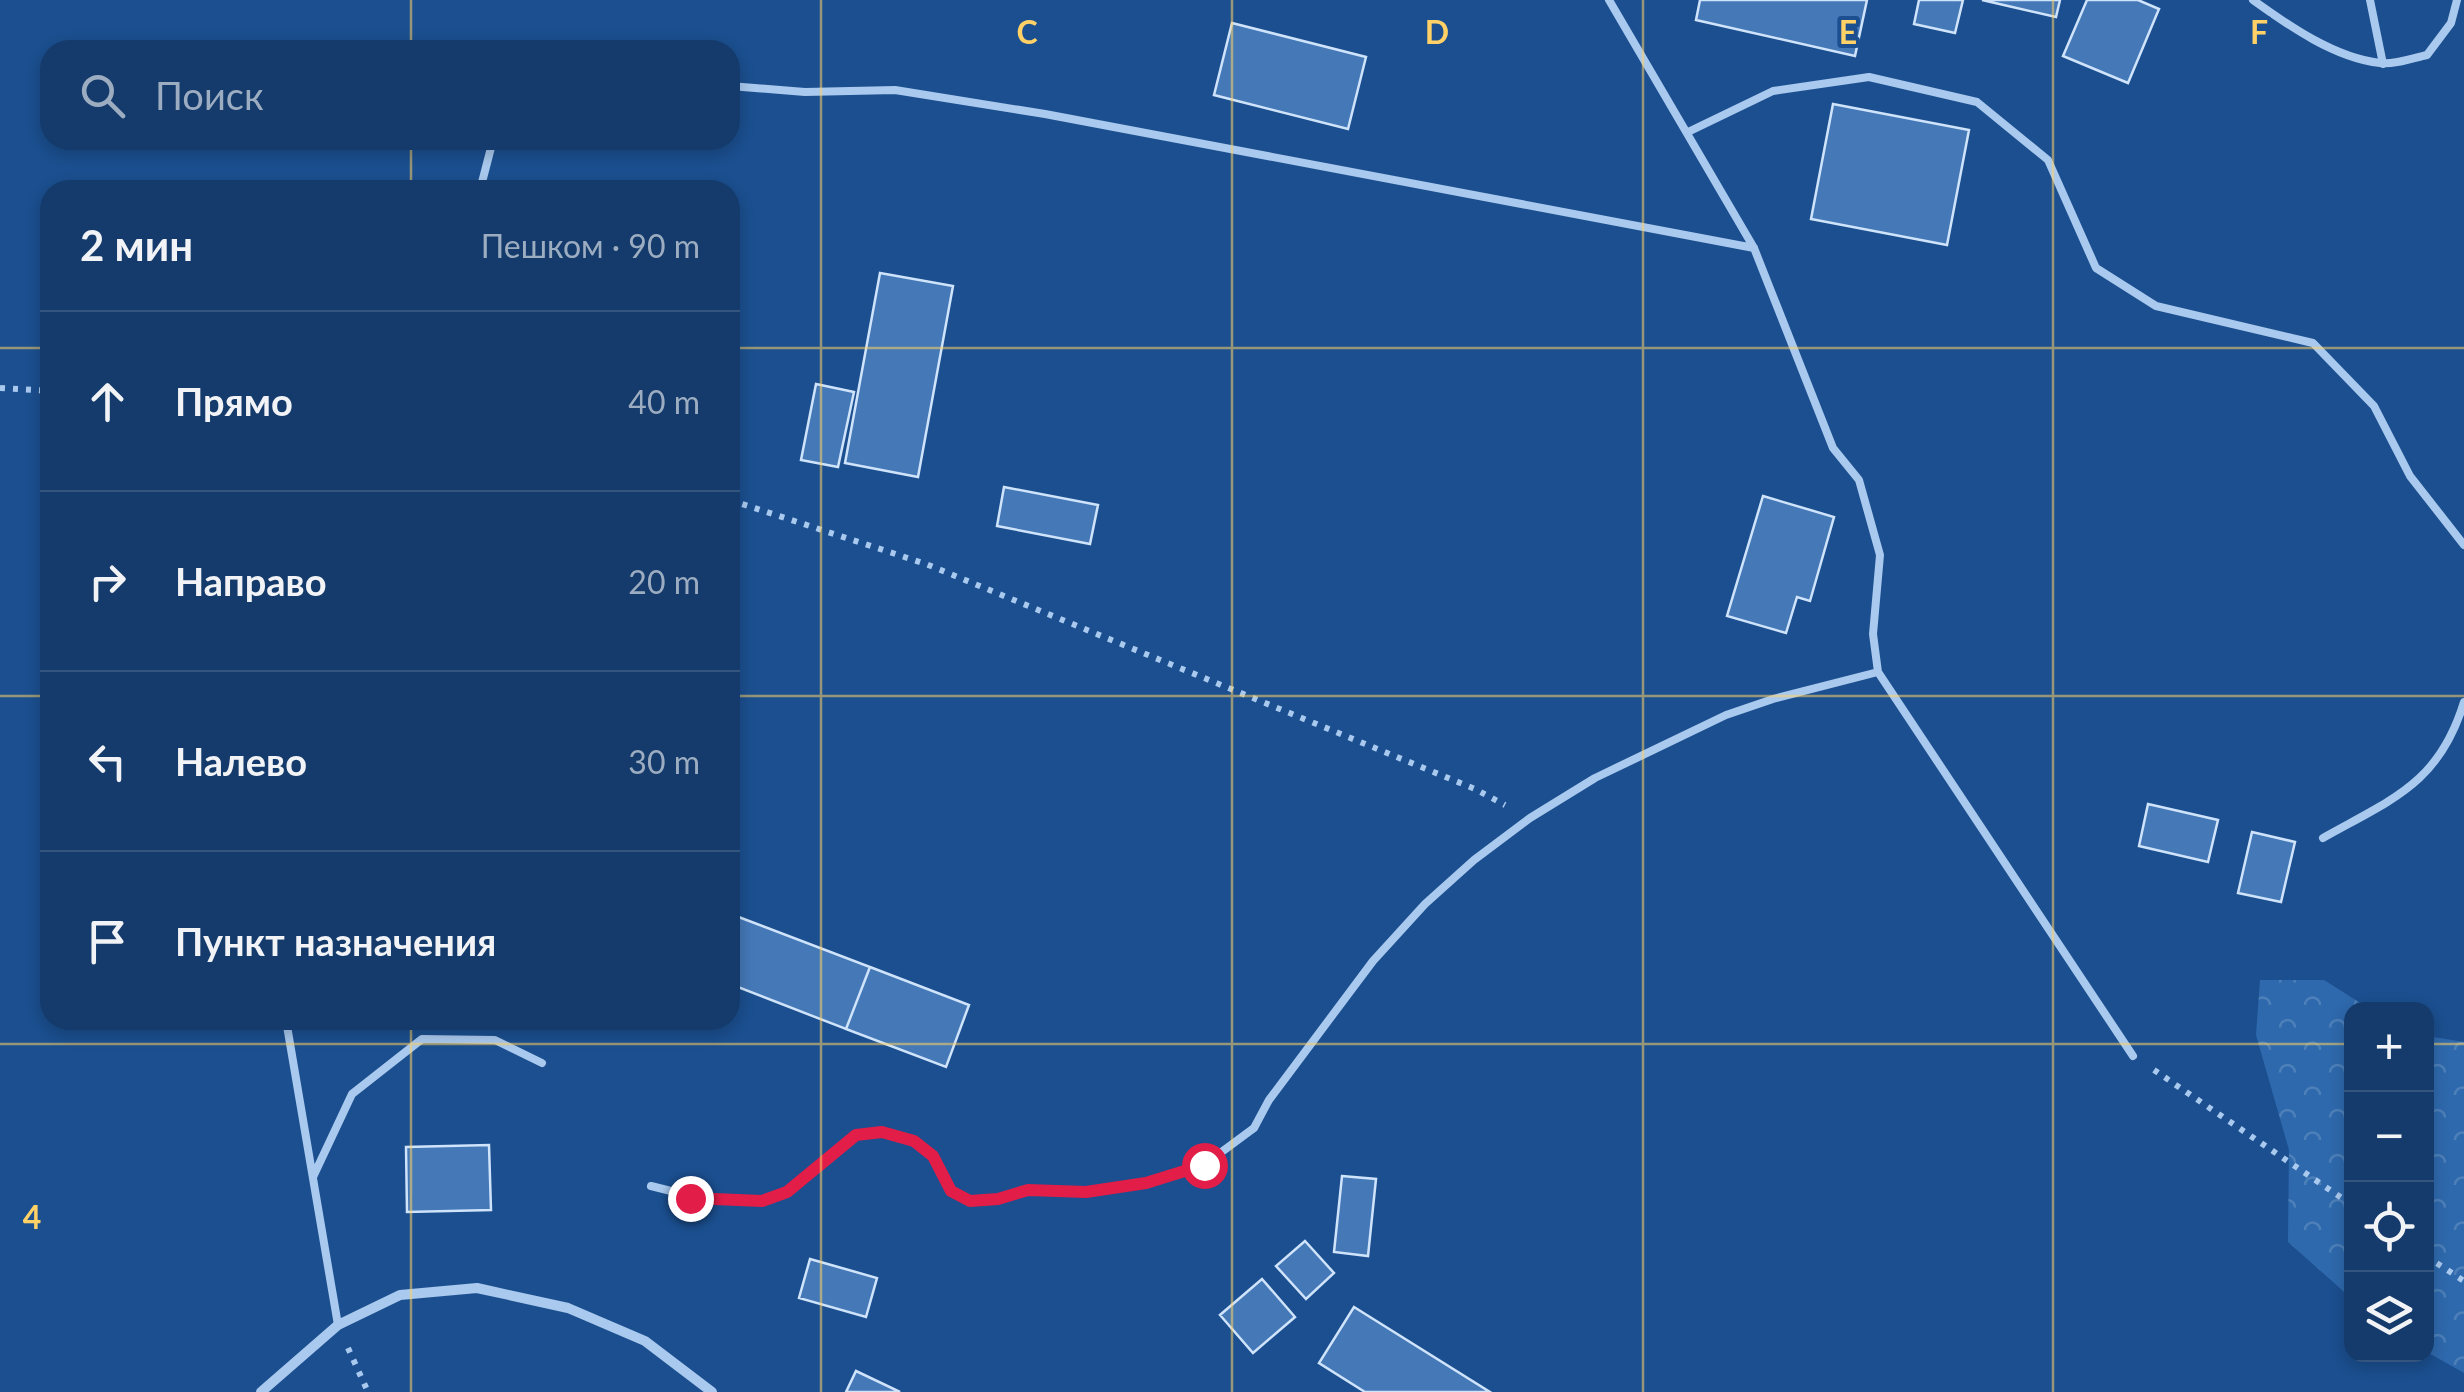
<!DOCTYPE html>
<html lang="ru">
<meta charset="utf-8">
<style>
:root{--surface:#143b6b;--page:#1d4271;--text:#f1f3f6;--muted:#9dadc1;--line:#33557e}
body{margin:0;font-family:Lato,sans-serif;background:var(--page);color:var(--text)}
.controls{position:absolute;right:30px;bottom:30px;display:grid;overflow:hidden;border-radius:20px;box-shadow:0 5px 15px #0003}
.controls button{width:90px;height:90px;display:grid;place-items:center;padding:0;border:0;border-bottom:2px solid var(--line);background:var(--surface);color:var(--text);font:50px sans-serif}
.stop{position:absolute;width:30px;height:30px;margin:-22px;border:8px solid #e11d48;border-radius:50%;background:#fff}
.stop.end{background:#e11d48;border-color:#fff;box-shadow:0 2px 10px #0008}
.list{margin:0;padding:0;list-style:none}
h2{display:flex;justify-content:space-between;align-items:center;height:130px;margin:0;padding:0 40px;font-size:42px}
h2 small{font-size:32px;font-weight:400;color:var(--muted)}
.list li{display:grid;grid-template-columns:65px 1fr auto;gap:30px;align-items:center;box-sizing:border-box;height:180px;padding:0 40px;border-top:2px solid var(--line)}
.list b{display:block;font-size:38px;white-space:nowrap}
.list em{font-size:32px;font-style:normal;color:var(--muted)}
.icon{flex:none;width:55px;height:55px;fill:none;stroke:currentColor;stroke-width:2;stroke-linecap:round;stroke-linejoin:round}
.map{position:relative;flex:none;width:2464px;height:1392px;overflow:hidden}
.search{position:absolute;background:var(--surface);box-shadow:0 5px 15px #0003;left:40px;top:40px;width:700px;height:110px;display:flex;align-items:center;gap:25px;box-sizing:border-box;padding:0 35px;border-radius:30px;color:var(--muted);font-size:38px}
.panel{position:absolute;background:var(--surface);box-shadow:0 5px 15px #0003;left:40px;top:180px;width:700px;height:850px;border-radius:30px}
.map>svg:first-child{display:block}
</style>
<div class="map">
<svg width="2464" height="1392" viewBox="0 0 2464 1392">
<defs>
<pattern id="forest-crowns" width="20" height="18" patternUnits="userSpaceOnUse" patternTransform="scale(2.5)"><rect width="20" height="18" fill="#2e69ad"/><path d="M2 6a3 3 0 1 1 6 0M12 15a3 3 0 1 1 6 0" fill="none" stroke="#4d80b9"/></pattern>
</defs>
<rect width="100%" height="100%" fill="#1b4f8f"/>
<path fill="url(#forest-crowns)" d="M2260,980h64l46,29h-18l-1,289 -63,-56 1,-92 -33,-115z
M2427,1036l37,6v331l-37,-21z"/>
<path fill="#4478b7" stroke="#cfe3fa" stroke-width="2.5" d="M1700,0h167l-12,56 -159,-36z
M1919,0h44l-8,33 -41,-9z
M1982,0h78l-4,17z
M2087,0h51l21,9 -31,74 -65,-27z
M1232,23l134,34 -18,72 -134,-34z
M1833,104l136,26 -22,115 -136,-26z
M880,273l73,13 -35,191 -73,-14z
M816,384l38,8 -16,75 -37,-7z
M1004,487l94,18 -8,39 -93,-18z
M1763,496l71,21 -24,84 -13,-4 -11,36 -59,-17z
M2148,804l70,16 -10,42 -69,-16z
M2252,832l43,10 -14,60 -43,-9z
M736,916l134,51 -24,62 -116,-45v-52z
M870,967l99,38 -23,62 -100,-38z
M489,1145l2,65 -84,2 -1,-65z
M1342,1176l34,3 -8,77 -34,-4z
M1305,1241l29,32 -28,26 -30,-33z
M810,1259l67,19 -11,39 -67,-19z
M1262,1279l33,38 -42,36 -33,-38z
M1354,1307l136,85h-125l-46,-29z
M856,1371l44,21h-54z"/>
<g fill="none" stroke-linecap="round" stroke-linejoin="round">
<path stroke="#a9c9ee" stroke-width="6" stroke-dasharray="5 8" stroke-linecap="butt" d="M0,388l50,3
M730,500l196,64 549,225 30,16
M2154,1070l198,135
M2426,1256l38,25
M348,1348l20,44"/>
<path stroke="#a9c9ee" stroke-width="8" d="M1609,0l145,248 79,200 26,32 21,75 -7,79 5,38 255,384
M2253,0c36,26 82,58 127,63 14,2 33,-5 47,-8l24,-32 6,-23
M2370,0l13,64
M730,86l75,6 90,-2 150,24 709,134
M1688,132l85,-41 96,-14 108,25 71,58 48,108 60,38 157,37 61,63 36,70 54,69
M480,190l13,-50
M2323,838c69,-39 116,-54 141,-136
M286,1020l52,305
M313,1177l39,-83 70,-55 73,1 47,23
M651,1186l60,15h51l25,-9 69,-57 26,-3 32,9 19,15 18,35 19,10 28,-2 30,-8 58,1 60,-9 58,-18 50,-37 15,-28 104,-139 52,-57 49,-44 56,-42 65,-40 131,-63 47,-16 105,-27"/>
<path stroke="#a9c9ee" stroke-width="10" d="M261,1392l77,-67 62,-30 77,-7 91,20 77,33 67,51"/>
</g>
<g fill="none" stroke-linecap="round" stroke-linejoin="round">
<path stroke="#e11d48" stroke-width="12" d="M690,1198l72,3 25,-9 69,-57 26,-3 32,9 19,15 18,35 19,10 28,-2 30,-9 58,2 60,-9 58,-18"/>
</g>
<path fill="none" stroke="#ffd166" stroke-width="2.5" stroke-opacity="0.55" d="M411,0v50M821,0v1392M1232,0v1392M1643,0v1392M2053,0v1392M411,140v50M0,348h50M730,348h1734M0,696h50M730,696h1734M411,1020v372M0,1044h2352M2426,1044h38"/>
<g font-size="32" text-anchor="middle" font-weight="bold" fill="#ffd166" stroke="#1b4f8f" stroke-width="8" stroke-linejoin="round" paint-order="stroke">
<text x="1027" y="44">C</text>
<text x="1437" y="44">D</text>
<text x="1848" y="44">E</text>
<text x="2259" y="44">F</text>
<text x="32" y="1229">4</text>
</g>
</svg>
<div class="controls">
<button>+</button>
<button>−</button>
<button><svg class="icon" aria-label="locate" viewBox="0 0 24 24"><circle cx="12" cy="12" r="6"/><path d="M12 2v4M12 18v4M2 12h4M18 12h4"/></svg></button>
<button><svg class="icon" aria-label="layers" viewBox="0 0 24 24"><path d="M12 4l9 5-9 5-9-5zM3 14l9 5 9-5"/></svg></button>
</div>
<div class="stop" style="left:1204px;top:1165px"></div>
<div class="stop end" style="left:690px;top:1198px"></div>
<div class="search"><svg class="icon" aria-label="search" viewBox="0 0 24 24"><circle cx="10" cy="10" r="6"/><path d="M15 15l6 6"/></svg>Поиск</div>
<section class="panel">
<h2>2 мин<small>Пешком · 90 m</small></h2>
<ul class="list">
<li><svg class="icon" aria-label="ahead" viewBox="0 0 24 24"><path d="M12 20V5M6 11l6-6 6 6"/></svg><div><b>Прямо</b></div><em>40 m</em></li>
<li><svg class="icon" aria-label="right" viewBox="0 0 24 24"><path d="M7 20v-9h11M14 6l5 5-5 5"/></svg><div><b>Направо</b></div><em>20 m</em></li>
<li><svg class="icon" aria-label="left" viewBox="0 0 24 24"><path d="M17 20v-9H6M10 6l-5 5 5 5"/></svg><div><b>Налево</b></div><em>30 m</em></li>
<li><svg class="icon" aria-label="arrive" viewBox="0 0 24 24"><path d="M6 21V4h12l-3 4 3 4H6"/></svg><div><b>Пункт назначения</b></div></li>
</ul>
</section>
</div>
